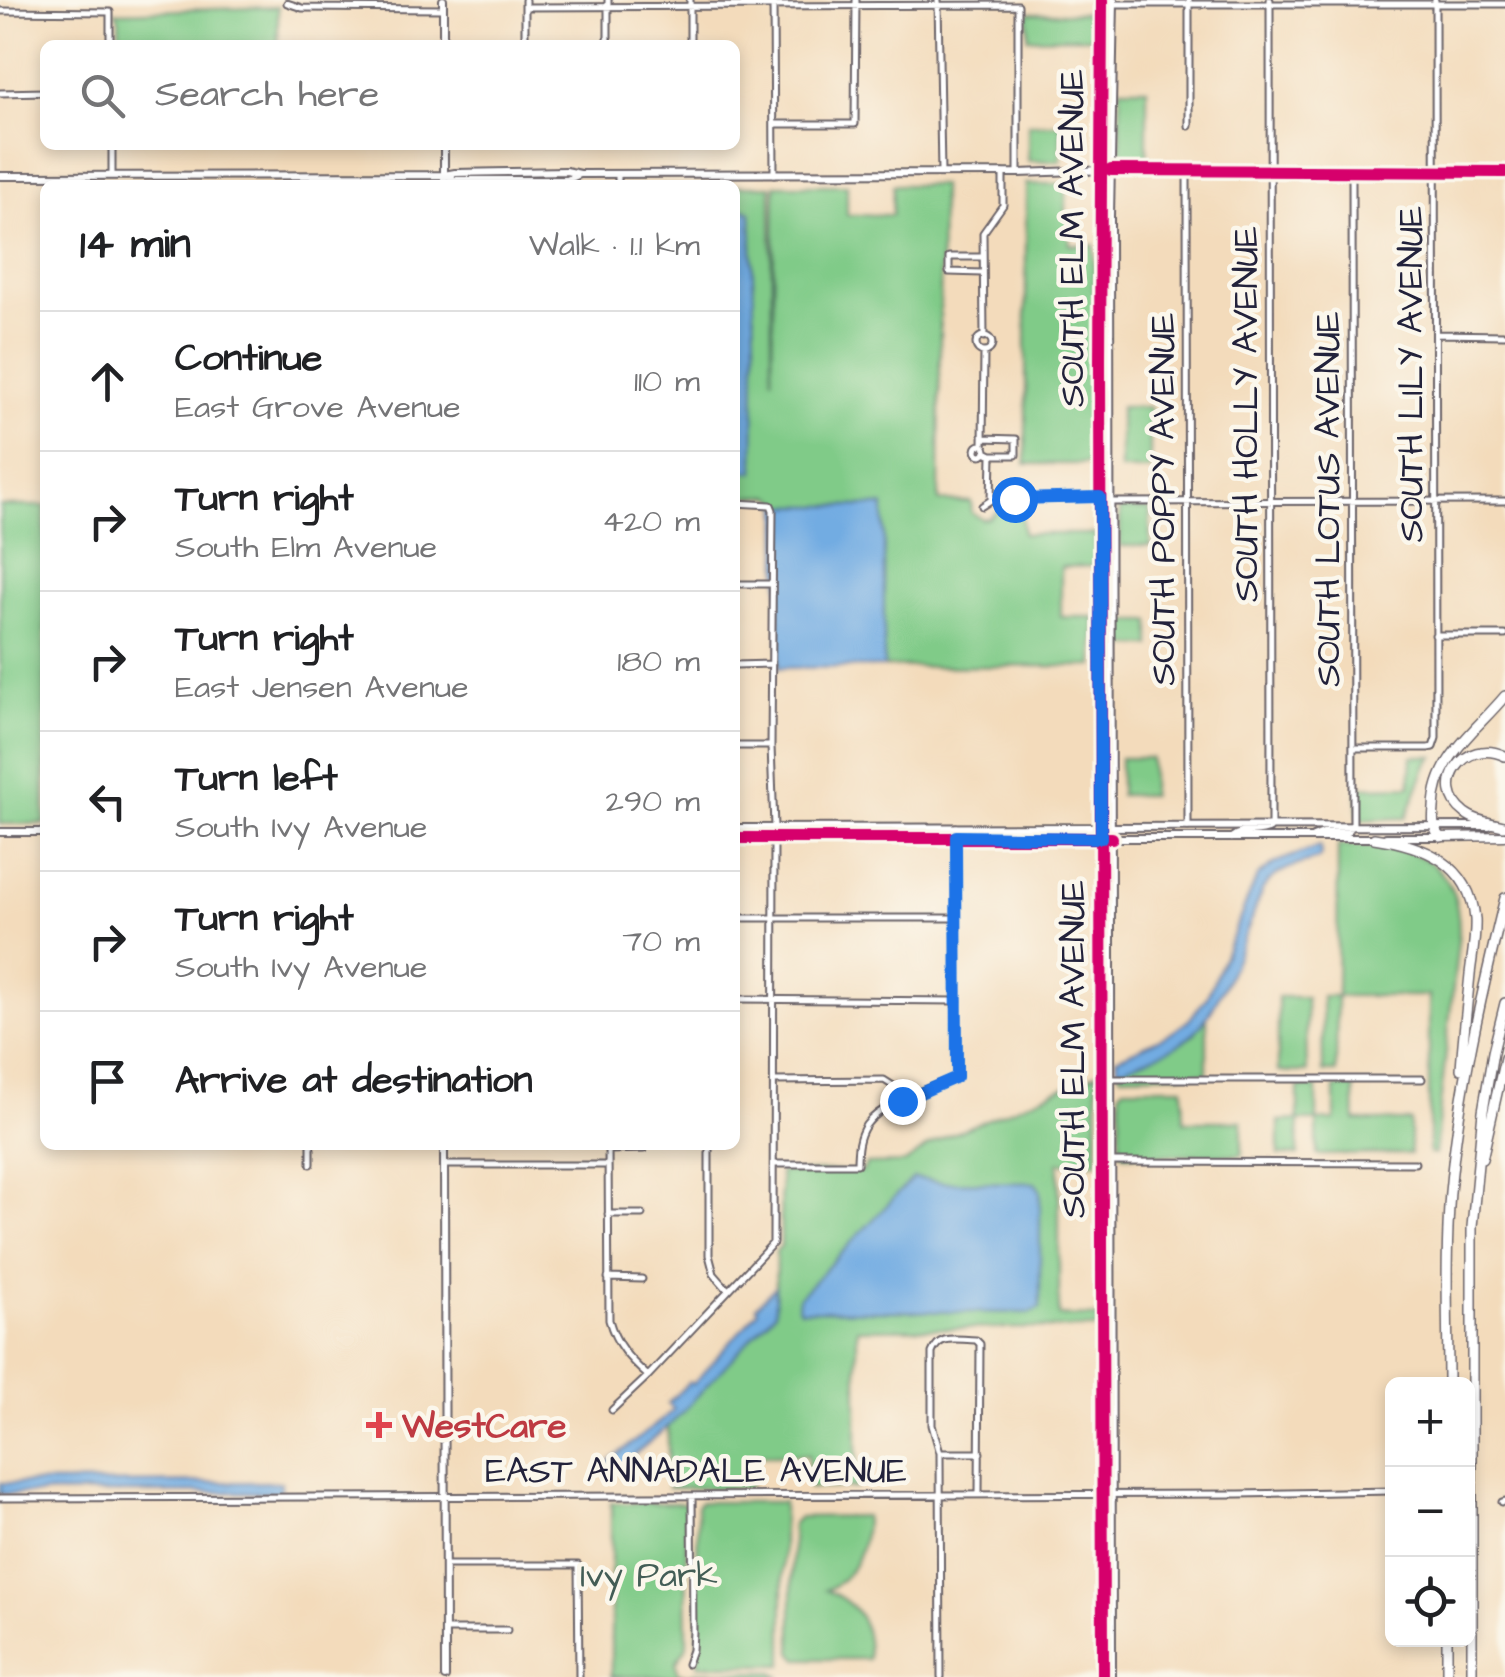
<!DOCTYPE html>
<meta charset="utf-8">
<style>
:root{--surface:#fff;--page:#f6f6f6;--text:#202124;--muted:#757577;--line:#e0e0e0}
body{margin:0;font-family:"Architects Daughter",sans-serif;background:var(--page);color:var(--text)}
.controls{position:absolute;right:30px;bottom:30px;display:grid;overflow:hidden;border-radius:15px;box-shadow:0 5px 15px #0003}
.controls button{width:90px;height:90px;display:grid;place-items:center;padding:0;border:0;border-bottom:2px solid var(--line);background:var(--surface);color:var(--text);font:50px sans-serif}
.stop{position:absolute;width:30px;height:30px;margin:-22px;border:8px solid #1a73e8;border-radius:50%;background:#fff}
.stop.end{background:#1a73e8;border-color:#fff;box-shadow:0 2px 10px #0008}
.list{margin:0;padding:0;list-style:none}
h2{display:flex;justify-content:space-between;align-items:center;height:130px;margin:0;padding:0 40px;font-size:42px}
h2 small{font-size:32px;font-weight:400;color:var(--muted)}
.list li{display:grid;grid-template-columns:65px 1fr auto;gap:30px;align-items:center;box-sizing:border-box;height:140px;padding:0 40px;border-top:2px solid var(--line)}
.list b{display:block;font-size:38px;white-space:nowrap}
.list p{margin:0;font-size:32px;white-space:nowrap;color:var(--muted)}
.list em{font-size:32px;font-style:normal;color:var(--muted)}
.icon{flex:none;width:55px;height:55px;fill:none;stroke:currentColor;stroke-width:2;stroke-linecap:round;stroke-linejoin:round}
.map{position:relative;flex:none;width:1505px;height:1677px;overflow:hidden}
.search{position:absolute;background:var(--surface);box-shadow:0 5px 15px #0003;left:40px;top:40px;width:700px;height:110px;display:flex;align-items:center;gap:25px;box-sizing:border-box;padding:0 35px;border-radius:15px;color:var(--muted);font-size:38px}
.panel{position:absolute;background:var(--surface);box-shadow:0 5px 15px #0003;left:40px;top:180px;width:700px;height:970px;border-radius:15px}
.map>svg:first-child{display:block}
</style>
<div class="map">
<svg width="1505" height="1677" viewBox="0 0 1505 1677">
<rect width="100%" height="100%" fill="#fbf7ec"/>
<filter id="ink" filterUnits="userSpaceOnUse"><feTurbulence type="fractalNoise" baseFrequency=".01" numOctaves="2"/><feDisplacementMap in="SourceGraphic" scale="20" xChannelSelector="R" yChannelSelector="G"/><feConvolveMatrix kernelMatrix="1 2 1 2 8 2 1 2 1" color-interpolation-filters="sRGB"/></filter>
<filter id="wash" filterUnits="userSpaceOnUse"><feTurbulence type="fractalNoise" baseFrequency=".0048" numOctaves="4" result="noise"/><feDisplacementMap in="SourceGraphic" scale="40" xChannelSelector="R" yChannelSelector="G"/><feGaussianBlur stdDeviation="2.25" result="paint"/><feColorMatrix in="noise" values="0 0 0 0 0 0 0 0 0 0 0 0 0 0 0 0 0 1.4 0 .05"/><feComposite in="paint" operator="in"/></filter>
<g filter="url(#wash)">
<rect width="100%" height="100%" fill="#f3dbbb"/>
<path fill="#80cb88" stroke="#517662" stroke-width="2.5" d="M278,7v38h-159v-26l-4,-7z
M1028,13h65v24l-65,1z
M1120,88h27v70h-23l-3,-2z
M1028,124h33v37h-33z
M1026,184h40v33l3,1 1,27h24l1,219h-69z
M775,185h72v30h45l1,-30h48l-2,316 32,1 1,11 10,6 7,-1 10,-8 23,-1 1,25h72v32l-34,1v50h34l-1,49 -210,1 -1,-161h-104l-3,-8 -5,-2 -36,1v-311h36l1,193z
M1120,407h30v63h-30z
M0,506h45v318h-45z
M1120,509h30v37h-30z
M1120,621h31v25h-31z
M1412,756h22l-7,9 -21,53 -44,2 -4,-3v-30l52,-1z
M1120,758h31v37h-31z
M1338,845c66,1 121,6 121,87l-24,222h-6v-158h-92l-1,76h-13l-1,-76h15z
M1278,997h28l1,75h-29z
M1207,1015v58l-86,2 -3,-5 61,-26 15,-10z
M1097,1073l1,89 -39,1v153l39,1v11l-241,1v159h-48l-1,-33h-58v33h-82v-62l107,-114 1,-61 5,-5 -1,-74 83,-1 3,-7 39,-1 25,-18 18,-9z
M1124,1087h59l1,34h58v34h-118l-4,-4v-60z
M1298,1087h19v34l18,-1v-33h19l1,34h55v33l-93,1v-34h-18l-1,34h-19v-34l19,-1z
M700,1502h83v163h-85l-1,-159z
M611,1503h72l3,2 1,138 -1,5 -10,14 2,11 9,2 9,-3h78l6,5h-169z
M865,1516c0,30 -9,61 -39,74 34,15 42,33 42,69h-70l-6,-7v-128l7,-7z"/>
<path fill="#72ace2" stroke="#4a678e" stroke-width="2.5" d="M735,205l16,7 4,133 -1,127 -19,-2z
M779,506h105v161l-105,1z
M1320,846l1,9 -3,4c-22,6 -43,11 -56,31 -14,37 -42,124 -73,147 -20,16 -49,23 -71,33l-1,-12 56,-26 16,-12 18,-23 50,-120 19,-15z
M913,1178l28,4 94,1 5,7v118l-10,5 -230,-3 -2,-3 1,-10z
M775,1287v25l-102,110 -64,54v-15l57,-44 8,-8 -6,-6 21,-21 4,2 65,-73 -2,-5z
M281,1482v8l-3,2 -278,2v-11z"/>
</g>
<g filter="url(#ink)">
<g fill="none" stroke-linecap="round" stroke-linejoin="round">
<defs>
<path id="street" d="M525,0v45
M608,0v45
M690,0v45
M773,0l1,174
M938,0l3,173
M1270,0l1,827
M287,3l15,5 141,1
M1102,4h403
M525,7l493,-2v168
M0,11l110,1v33
M0,93l45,-1
M774,124h81l1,-124
M1189,126v-126
M112,145v30
M1187,170l1,657
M1352,172l1,654
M618,174v11
M982,273l-33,-1v-15h34
M1436,334l69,1
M976 344a8 8 0 1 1 16 0a8 8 0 1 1-16 0Z
M984,337l-1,-104 20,-28v-32
M983,438l33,1v16h-24
M976 450a5 5 0 1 1 10 0a5 5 0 1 1-10 0Z
M983,445l1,-93
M986,452l6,3 -1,45
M735,503l36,2 2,5 -2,236 3,81
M982,506l9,-6 109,-3 11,5 394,-1
M735,584h37
M1435,635h70
M735,665l37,-1
M735,746h36
M1353,748h75l5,-1 3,-9 -1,-738
M735,918h221
M735,999l222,2
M1102,1079h320
M774,1081l110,-1 11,7 7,14
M311,1145v19
M608,1145l1,175c7,25 20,39 39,56
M709,1145v110l5,19 14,16
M608,1150l36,-1
M1111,1162l304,1
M774,1164h83c0,-14 1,-27 9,-39 15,-22 66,-37 91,-48l-1,-250
M444,1165h164
M608,1214h34
M608,1278l34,1
M612,1410l36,-34 125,-133 1,-405
M940,1453h40
M0,1498l1239,-4 153,-3
M1502,1502l3,-1
M445,1565h133l1,112
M445,1630h62
M687,1664l5,-14 1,-18 -1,-136
M941,1677l-1,-224 -8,-28v-72c8,-20 24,-13 44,-13l4,4 -1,149"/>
<path id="secondary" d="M443,0v45
M1102,0l-2,362 3,1315
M444,145v40
M445,175l10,5h112l13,-6
M0,176l444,-1 11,-2 111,-2 14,3 438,-1 93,-3 394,2
M735,828l754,-2
M0,832h45
M1313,837l10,-4 24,-1 5,-6
M1386,837h55
M735,838h639
M1231,838c12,-10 26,-3 39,-10
M444,1145l1,532
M1112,1677l-2,-1461 4,-216"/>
<path id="primary" d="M1441,837l64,-1"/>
<path id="highway" d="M1504,826c-13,-3 -29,-5 -39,-13 -35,-26 -1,-77 40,-57
M1441,837c-9,-9 -8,-17 -7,-29 1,-50 41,-76 71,-112
M1374,838c49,7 96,25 101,81 1,18 -3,38 -5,55 -3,32 -7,63 -9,95
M1482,1159l23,-101
M1448,1384c0,-63 -3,-128 2,-192 9,-100 31,-197 55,-294
M1447,1677v-37
M1472,1677v-450l11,-116 10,-59 12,-49"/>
</defs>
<use href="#street" stroke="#6b6368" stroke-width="9"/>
<use href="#secondary" stroke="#6b6368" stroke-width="10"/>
<use href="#primary" stroke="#6b6368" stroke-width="11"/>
<use href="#highway" stroke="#6b6368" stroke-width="12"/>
<use href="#street" stroke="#fff" stroke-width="5"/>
<use href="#secondary" stroke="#fff" stroke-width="6"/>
<use href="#primary" stroke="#fff" stroke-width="8"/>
<use href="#highway" stroke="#fff" stroke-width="9"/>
<defs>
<path id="cycleway" d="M1102,0l-2,362 3,1315
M1111,170l394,2
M735,838h377"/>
</defs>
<use href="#cycleway" stroke="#fbf7ec" stroke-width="19"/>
<use href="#cycleway" stroke="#d6006c" stroke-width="12"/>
</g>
</g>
<g fill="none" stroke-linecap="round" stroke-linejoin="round" filter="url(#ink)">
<path stroke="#1a73e8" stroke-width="12" d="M902,1101l55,-24 -1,-241 145,2 -1,-341 -86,2"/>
</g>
<path fill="#e0444e" stroke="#fbf7ec" stroke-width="4" d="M374 1410h10v10h10v10h-10v10h-10v-10h-10v-10h10z"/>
<g text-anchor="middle" stroke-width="9" stroke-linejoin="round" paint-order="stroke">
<g font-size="35" fill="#22223b" stroke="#fbf7ec">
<text transform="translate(1071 238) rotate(-90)" y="12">SOUTH ELM AVENUE</text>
<text transform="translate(1410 374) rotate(-90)" y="12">SOUTH LILY AVENUE</text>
<text transform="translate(1245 414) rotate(-90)" y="12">SOUTH HOLLY AVENUE</text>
<text transform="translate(1162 499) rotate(-90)" y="12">SOUTH POPPY AVENUE</text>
<text transform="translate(1327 499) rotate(-90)" y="12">SOUTH LOTUS AVENUE</text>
<text transform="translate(1072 1049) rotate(-90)" y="12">SOUTH ELM AVENUE</text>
<text x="696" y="1482">EAST ANNADALE AVENUE</text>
</g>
<g font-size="35" font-weight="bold" fill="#be3a42" stroke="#fbf7ec" text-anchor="start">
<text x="402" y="1437">WestCare</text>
</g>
<g font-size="35" fill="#435d56" stroke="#fbf7ec">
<text x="649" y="1586">Ivy Park</text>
</g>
</g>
</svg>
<div class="controls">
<button>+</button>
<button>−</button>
<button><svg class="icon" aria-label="locate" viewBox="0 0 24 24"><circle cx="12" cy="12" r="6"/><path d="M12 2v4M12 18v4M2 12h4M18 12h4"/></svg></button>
</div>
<div class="stop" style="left:1014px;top:499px"></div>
<div class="stop end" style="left:902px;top:1101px"></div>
<div class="search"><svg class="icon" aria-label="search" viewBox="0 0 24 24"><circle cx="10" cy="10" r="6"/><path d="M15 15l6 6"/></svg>Search here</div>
<section class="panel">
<h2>14 min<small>Walk · 1.1 km</small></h2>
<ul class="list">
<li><svg class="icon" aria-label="ahead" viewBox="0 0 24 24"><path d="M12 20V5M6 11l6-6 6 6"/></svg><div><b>Continue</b><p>East Grove Avenue</p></div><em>110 m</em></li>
<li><svg class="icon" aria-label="right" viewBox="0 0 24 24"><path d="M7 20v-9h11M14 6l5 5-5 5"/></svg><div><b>Turn right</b><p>South Elm Avenue</p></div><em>420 m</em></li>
<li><svg class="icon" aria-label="right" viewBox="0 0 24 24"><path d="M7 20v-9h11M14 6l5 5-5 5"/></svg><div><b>Turn right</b><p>East Jensen Avenue</p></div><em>180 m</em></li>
<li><svg class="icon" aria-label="left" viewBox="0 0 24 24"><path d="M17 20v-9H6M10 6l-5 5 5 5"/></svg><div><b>Turn left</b><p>South Ivy Avenue</p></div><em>290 m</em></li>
<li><svg class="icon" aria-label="right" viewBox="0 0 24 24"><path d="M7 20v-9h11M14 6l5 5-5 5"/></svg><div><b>Turn right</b><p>South Ivy Avenue</p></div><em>70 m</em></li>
<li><svg class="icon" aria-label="arrive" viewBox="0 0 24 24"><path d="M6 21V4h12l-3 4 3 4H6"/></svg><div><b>Arrive at destination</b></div></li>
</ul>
</section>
</div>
